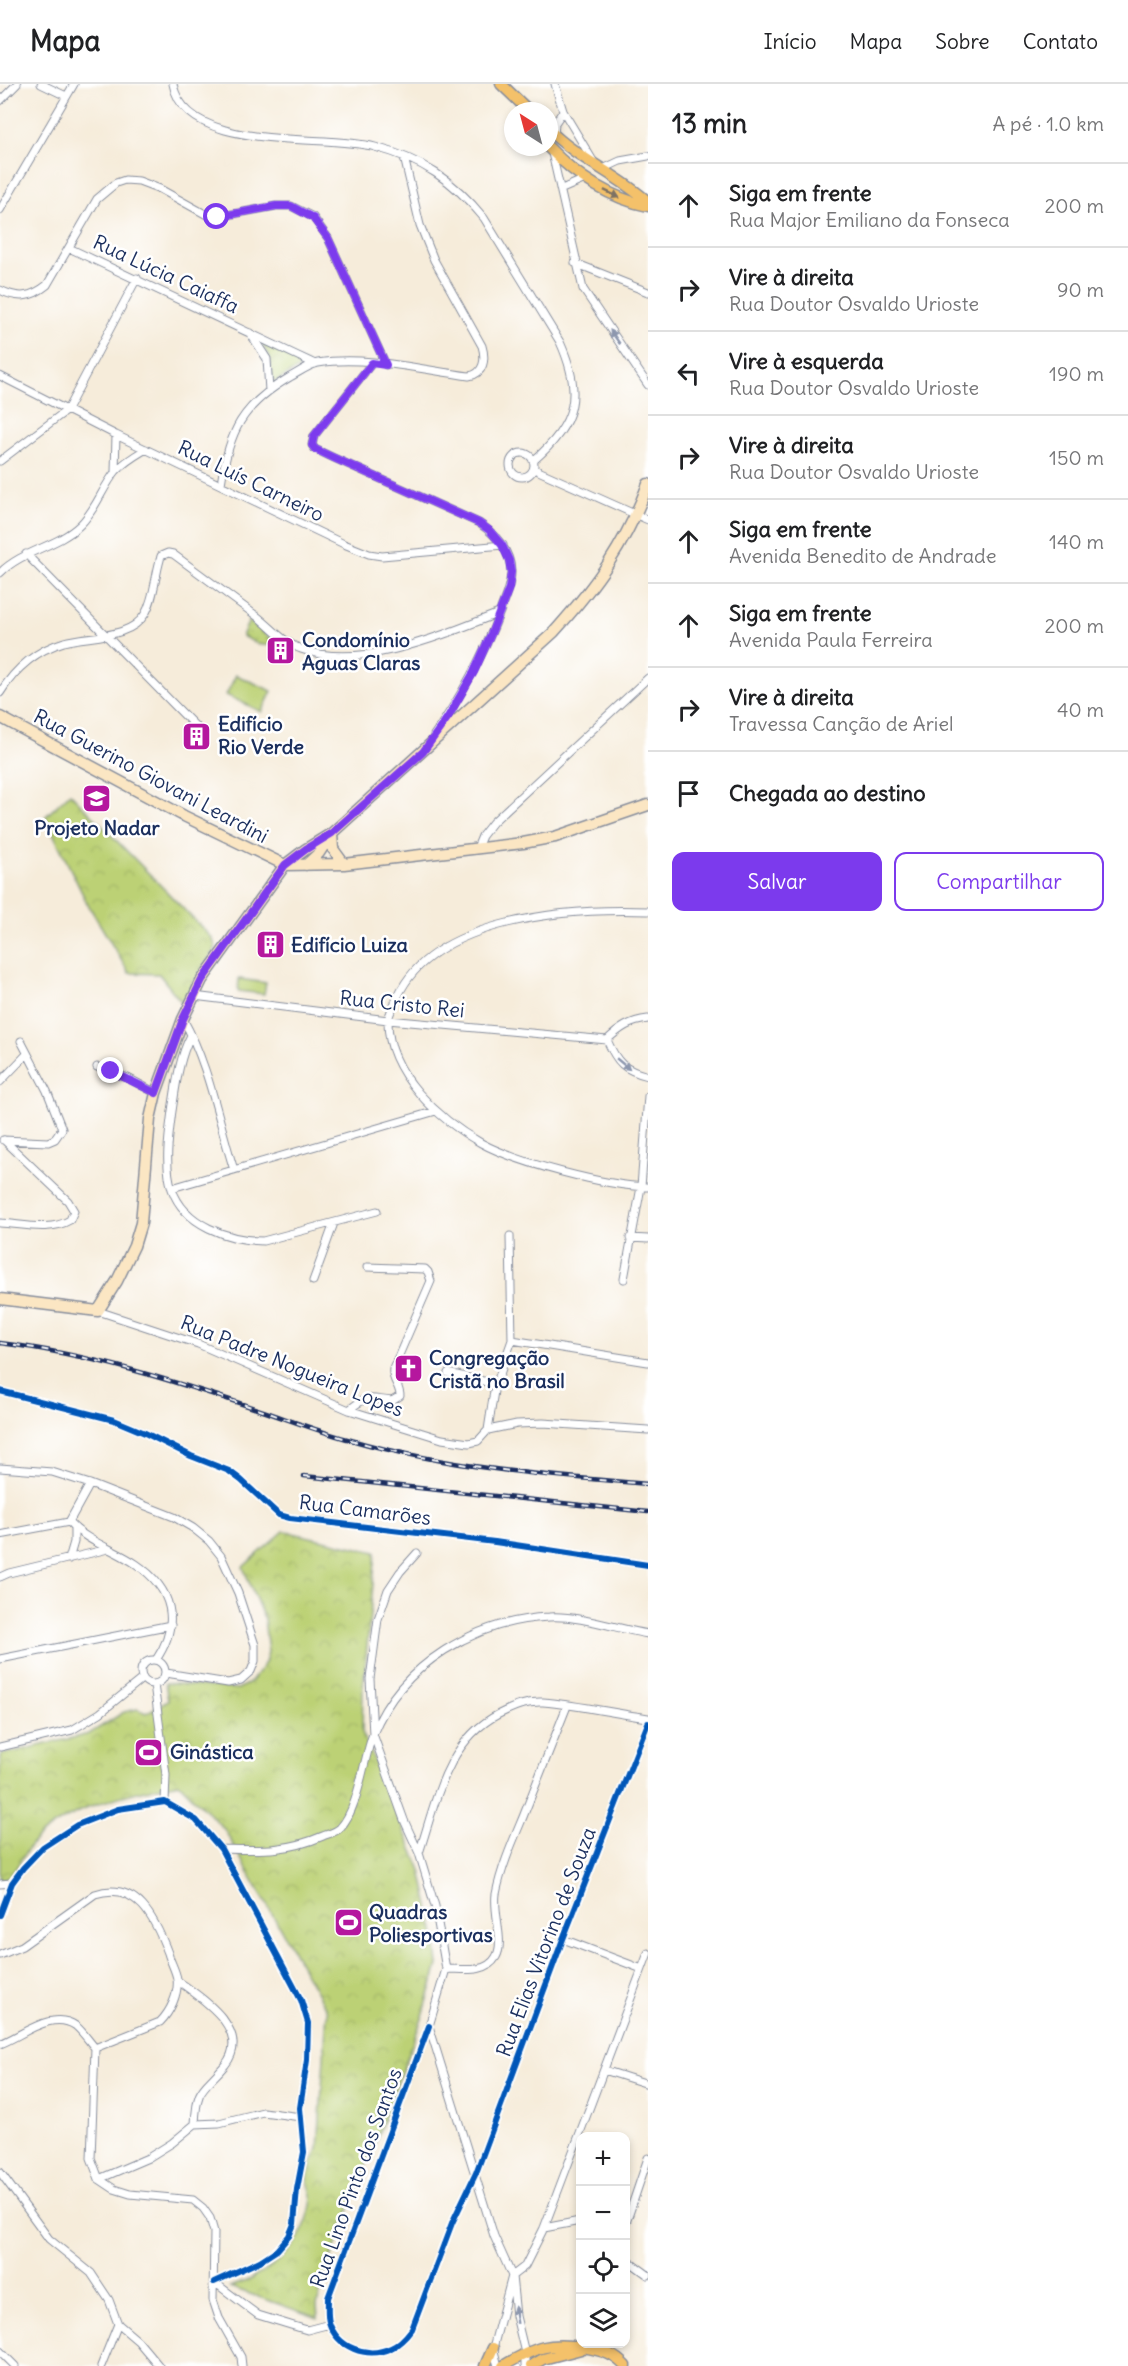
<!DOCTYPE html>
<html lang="pt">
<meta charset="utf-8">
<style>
:root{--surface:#fff;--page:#f2f2f2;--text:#202124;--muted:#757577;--line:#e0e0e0;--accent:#7c3aed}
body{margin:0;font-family:Delius,sans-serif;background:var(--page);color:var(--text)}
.controls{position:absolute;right:18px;bottom:18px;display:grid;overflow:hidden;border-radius:12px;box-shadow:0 3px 9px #0003}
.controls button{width:54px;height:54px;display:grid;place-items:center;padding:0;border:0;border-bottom:2px solid var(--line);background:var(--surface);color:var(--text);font:30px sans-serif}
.compass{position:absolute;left:504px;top:18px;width:54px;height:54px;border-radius:50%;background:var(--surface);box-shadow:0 3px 9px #0003;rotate:324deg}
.stop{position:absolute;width:18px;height:18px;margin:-14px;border:4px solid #7c3aed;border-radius:50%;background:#fff}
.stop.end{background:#7c3aed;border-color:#fff;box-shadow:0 2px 6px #0008}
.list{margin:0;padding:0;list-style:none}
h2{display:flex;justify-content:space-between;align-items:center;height:78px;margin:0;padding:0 24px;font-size:26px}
h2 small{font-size:20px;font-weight:400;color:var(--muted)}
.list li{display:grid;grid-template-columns:39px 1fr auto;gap:18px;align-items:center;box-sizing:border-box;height:84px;padding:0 24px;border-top:2px solid var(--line)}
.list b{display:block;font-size:22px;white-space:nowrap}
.list p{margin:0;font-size:20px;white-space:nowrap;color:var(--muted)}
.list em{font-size:20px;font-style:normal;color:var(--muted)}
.actions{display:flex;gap:12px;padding:18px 24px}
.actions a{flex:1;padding:14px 0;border:2px solid var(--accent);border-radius:12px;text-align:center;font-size:21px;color:var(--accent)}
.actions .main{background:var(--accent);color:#fff}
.icon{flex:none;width:33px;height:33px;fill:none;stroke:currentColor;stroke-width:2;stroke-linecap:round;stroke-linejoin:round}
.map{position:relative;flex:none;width:648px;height:2282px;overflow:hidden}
header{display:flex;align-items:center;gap:36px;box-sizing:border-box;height:84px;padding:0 30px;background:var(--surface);border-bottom:2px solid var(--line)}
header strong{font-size:28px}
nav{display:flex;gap:33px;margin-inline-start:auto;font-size:21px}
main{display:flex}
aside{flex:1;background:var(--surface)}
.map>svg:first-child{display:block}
</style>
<header>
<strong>Mapa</strong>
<nav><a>Início</a><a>Mapa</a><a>Sobre</a><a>Contato</a></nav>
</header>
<main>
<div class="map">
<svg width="648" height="2282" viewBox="0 0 648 2282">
<defs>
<pattern id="park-crowns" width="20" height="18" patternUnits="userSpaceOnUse" patternTransform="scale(1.5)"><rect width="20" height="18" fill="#bcd175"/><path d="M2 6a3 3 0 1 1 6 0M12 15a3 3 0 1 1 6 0" fill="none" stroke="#a1b468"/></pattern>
<pattern id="garden-dots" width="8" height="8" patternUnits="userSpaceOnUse" patternTransform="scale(1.5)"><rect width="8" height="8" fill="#bcd175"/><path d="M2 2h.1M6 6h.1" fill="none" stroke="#a1b468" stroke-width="1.8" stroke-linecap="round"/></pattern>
</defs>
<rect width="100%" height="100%" fill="#fff"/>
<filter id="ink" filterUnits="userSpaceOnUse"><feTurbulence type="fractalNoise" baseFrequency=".0167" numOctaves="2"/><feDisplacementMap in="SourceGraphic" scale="12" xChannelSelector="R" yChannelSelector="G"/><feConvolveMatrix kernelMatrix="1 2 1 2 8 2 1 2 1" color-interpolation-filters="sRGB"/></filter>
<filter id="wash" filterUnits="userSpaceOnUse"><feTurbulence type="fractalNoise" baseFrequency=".008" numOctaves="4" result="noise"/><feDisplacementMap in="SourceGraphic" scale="24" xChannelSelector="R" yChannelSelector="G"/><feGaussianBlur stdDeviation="1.35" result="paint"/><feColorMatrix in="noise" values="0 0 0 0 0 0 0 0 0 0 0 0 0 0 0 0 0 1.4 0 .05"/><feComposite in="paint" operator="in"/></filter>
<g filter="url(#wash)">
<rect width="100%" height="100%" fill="#f6ecda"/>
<path fill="#bcd175" stroke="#6c806a" stroke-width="1.5" d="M236,591l36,16 -10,21 -36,-17z
M239,895l27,4 -2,11 -26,-3z"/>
<path fill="url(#park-crowns)" stroke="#6c806a" stroke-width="1.5" d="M259,257l48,23 -34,19 -3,-25z
M70,709l142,145 4,10 -34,55 -23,-29 -30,-1 -42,-70 -42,-86z
M284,1447l92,21 -13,137 -1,43 59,138 13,59 4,36 -15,51 -97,255 -9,35 1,12 -88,-31c42,-13 78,-44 82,-90 0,-6 -4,-12 -4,-18 0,-11 6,-21 10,-30l9,-138 -103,-182 -45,-46c-46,8 -112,25 -146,59 -10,11 -18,36 -33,38v-125l89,-21 35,-22 13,-3 9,4 22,-13 -3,-17 73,6 14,-8 13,-18 3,-11 -4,-33 -21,-52z"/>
<path fill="url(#garden-dots)" stroke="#6c806a" stroke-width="1.5" d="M249,537l26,21c-11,8 -20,0 -33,-6z"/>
</g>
<g filter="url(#ink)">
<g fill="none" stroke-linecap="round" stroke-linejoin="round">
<defs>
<path id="minor" d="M41,0l25,12
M173,0c13,70 150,49 202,63 47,12 79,34 109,71l76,124c23,51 17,82 -27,119
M555,0l8,27 32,53
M0,17l17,-17
M554,51l1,-12 8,-12
M552,69l31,136 65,96
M603,85l17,-8 28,-5
M562,105l23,-10
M0,126l74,-126
M69,164l246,116
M575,179l73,29
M0,206c18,9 31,8 47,-5l50,-86 19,-16 9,-3 14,1 21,8 45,25 12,3 59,-11h15l22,11 15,21 58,127
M250,249l17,26 2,32
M372,279l-58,73 -2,9 3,4 19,9 145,65c16,11 32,28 32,49 0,14 -7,27 -11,40 -17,44 -39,85 -66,123
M0,292l116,59 228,109 25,10 13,2 121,-11
M510 381a12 12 0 1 1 24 0a12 12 0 1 1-24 0Z
M0,377l67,-51 70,-132
M534,385l114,51
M115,388l1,-37
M221,400c8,-53 21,-79 69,-107 8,-4 18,-12 28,-14 47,-8 104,7 151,13 15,-2 17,-17 13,-30l-48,-86 -14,-35 -16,-68
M26,470l170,173
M0,489c23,-23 57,-26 80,-48 16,-15 22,-37 36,-54 8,-9 20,-16 30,-22
M0,609c15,-24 37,-43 64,-51 26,-7 66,-3 81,-28 9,-15 10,-37 15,-54l1,-4 7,-3 5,1c28,21 57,42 85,63 14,11 26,26 43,32 60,22 142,-14 198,-36
M477,764l5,-12 11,-14 155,-144
M648,827c-75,-3 -214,6 -250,85 -3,8 -10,18 -10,26 0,52 52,98 93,121 37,20 125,43 167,44
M194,912l194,24 219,20
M183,935c26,46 35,101 51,151
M191,951c-12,23 -15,50 -19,76 -3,23 -8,55 0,78 12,36 56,51 91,52l114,-30
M607,956c10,23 17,30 41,36
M607,956c13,-12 23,-19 41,-21
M97,983l31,11 28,15
M0,998l27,-28
M3,1056l45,2 7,-3 7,-10 -15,-38 -26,-50
M172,1104l264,-77
M0,1139c22,1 50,9 70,-3l4,-9 -6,-10 -64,-61
M630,1154l18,1
M624,1195l17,-92 7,-91
M313,1197l21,-58
M98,1227l100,33 151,66 93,29 27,4 9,-2 10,-11 29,-6 26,-1 105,7
M512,1256l136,22
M448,1289l48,11
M0,1307l114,29 31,13 46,23 38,15 12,9 38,35 11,3 205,24 153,23
M349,1326c19,-16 20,-11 43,-9l8,-5c0,-11 -9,-16 -7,-27l38,-88 -3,-9 -3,-3 -58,-2
M488,1346l6,-39 18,-51 -2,-104
M0,1384l52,4 38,12 84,33 19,11 16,13 12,15 17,37 17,52v16l-4,10 -10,9 -13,3 -62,-10
M69,1438c18,20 45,27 67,42 37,25 45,59 20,96
M0,1451l69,-13 21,-38
M417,1469l-17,19 -12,18 -10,29 -8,60 3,55 31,86 15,33 16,53 11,63 -17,57 65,210 18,40 4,40 9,37v13
M69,1475l5,-17v-14
M0,1493l9,-4 99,-24
M0,1575l171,-34
M141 1588a12 12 0 1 1 24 0a12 12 0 1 1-24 0Z
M154,1600l12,91 -1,27
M0,1663l72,-17 28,-17 43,-35
M221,1765c39,1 65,3 102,-13 5,-2 13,-4 17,-8 19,-20 23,-68 33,-94 28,-70 104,-114 176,-117 31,-2 68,12 99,17
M419,1769c17,-51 27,-112 80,-139 14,-7 28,-13 44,-12 35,3 70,11 105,16
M0,1800l12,-1
M0,1831l12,-32 11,-15 20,-21 34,-22 41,-16 47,-7 31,18 25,29 80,151 7,23 -1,37 -7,48 4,44 -7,37 -3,35 -5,12 -12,14 -17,11 -46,21
M563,1855l79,30
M0,1871l22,-9 73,-52c42,-14 60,25 73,59 2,8 8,18 9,26 2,15 -7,33 -17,43l-65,26
M446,1885c17,0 40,5 50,-12 9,-14 -3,-44 0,-63 5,-26 17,-53 27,-77 15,-37 29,-74 44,-111
M177,1896c24,18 76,50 48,85 -23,27 -28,20 -30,59
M429,1942l-101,272c0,8 -1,17 1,24 8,26 38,37 62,26 9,-4 15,-11 21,-19l40,-106 24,-50 87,-234 85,-216
M0,1960c22,-8 52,-35 76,-18 7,6 13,15 19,22l-4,110 8,21 15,10 16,5 63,6 10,8 7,10 4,14 -1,68 6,18 22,39 1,9
M604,1986l44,14
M195,2040l24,-1 44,-11 38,5
M0,2088l49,67 42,34 18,27 9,24 20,17 21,25
M99,2095l49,-21 24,-15 23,-19
M626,2139l22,-65
M544,2144l36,-7
M626,2175l22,16
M214,2198l44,33 49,15 23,-6
M0,2267l15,15
M101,2282l17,-42
M498,2282l-5,-18 19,-72 13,-10 19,-38 104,-275"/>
<path id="secondary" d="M0,633l184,99 101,49 59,-1 179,-21 32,-6 93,-32
M332,749l1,16 11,15
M306,781l13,-12 11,-17
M0,1215l98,12 19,-30 17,-35 7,-23 9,-104 6,-26 27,-74 19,-39 83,-115 21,-16 26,-16 222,-201c43,-48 72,-88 94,-148"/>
<path id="primary" d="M501,0l28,27
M549,46c29,29 68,44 99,72
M548,63c28,29 61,51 100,59
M485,2282l8,-18
M503,2282c34,-20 46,-24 85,-18 15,3 26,6 37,18
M531,2282l12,-7 38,-10"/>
</defs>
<use href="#minor" stroke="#888e9c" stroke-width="9"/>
<use href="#secondary" stroke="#888e9c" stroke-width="13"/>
<use href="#primary" stroke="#888e9c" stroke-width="13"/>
<use href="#minor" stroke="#fff" stroke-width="7"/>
<use href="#secondary" stroke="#fbe6c3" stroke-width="10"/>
<use href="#primary" stroke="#f4c16a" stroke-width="10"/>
<defs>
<path id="rail" d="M0,1259c90,11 174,38 260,67 30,10 60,22 91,30 97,28 197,36 297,44
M304,1392l344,36"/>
</defs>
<use href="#rail" stroke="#1b2f5e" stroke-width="4.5"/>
<use href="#rail" stroke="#fff" stroke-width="2" stroke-dasharray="7" stroke-linecap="butt"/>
<defs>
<path id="cycleway" d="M0,1307l114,29 31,13 46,23 38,15 12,9 38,35 11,3 205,24 153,23
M0,1831l12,-32 11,-15 20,-21 34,-22 41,-16 47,-7 31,18 25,29 80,151 7,23 -1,37 -7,48 4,44 -7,37 -3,35 -5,12 -12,14 -17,11 -46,21
M429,1942l-101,272c0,8 -1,17 1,24 8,26 38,37 62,26 9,-4 15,-11 21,-19l40,-106 24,-50 87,-234 85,-216"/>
</defs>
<use href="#cycleway" stroke="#fff" stroke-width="10"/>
<use href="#cycleway" stroke="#0057b8" stroke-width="6"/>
</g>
<defs><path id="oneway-solid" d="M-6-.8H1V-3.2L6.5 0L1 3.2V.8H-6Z" transform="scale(1.5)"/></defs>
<use fill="#7d7163" href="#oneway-solid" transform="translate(612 110) rotate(26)"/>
<g fill="#8d97ae">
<use href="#oneway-solid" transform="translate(615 253) rotate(-125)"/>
<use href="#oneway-solid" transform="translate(623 980) rotate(40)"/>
<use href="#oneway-solid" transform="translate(516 2231) rotate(-99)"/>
</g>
</g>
<g fill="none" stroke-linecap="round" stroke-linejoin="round" filter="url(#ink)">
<path stroke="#7c3aed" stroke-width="8" d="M111,987l45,22 27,-74 19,-39 83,-115 21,-16 26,-16 91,-81 25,-35 26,-45 17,-38 18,-46 2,-16 -2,-12 -7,-15 -13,-15 -10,-7 -145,-65 -19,-9 -3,-4 2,-9 58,-73 14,2 -58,-127 -15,-20 -22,-12h-15l-59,11"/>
</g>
<defs>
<symbol id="building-square" viewBox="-11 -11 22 22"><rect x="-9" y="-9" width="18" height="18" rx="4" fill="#b5179e" stroke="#fff"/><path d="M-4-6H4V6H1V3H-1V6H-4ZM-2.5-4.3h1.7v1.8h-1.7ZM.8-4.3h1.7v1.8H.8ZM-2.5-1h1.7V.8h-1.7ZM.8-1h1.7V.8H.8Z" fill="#fff"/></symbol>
<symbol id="school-square" viewBox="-11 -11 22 22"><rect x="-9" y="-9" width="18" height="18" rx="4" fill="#b5179e" stroke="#fff"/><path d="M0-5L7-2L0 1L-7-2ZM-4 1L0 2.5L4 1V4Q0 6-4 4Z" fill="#fff"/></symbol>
<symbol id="church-square" viewBox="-11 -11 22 22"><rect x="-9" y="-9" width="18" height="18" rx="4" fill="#b5179e" stroke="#fff"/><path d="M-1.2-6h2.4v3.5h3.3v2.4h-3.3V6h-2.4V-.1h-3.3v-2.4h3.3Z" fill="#fff"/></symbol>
<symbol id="stadium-square" viewBox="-11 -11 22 22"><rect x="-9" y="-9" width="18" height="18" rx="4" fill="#b5179e" stroke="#fff"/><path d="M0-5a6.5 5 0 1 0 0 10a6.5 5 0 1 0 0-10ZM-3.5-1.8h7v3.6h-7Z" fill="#fff"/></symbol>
</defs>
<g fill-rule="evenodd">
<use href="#building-square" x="264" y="550" width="33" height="33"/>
<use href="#building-square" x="180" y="636" width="33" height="33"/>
<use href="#school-square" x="80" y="698" width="33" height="33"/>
<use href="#building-square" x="254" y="844" width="33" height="33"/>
<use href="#church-square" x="392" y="1268" width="33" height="33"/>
<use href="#stadium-square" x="132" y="1652" width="33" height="33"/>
<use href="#stadium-square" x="332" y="1822" width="33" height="33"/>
</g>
<g text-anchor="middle" stroke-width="5" stroke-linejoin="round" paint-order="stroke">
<g font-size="20" fill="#1b2f5e" stroke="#fff">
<text transform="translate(166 190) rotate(25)" y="7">Rua Lúcia Caiaffa</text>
<text transform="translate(251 397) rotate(26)" y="7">Rua Luís Carneiro</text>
<text transform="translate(151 692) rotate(28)" y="7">Rua Guerino Giovani Leardini</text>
<text transform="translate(402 920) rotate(6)" y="7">Rua Cristo Rei</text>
<text transform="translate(292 1282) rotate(22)" y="7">Rua Padre Nogueira Lopes</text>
<text transform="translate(365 1426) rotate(7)" y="7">Rua Camarões</text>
<text transform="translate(546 1858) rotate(-69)" y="7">Rua Elias Vitorino de Souza</text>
<text transform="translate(356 2094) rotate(-70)" y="7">Rua Lino Pinto dos Santos</text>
</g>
<g font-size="20" font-weight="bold" fill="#1b2f5e" stroke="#fff" text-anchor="start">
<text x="302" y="563">Condomínio<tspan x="302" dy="23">Aguas Claras</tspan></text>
<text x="218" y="647">Edifício<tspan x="218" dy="23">Rio Verde</tspan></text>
<text x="97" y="751" text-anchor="middle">Projeto Nadar</text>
<text x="291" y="868">Edifício Luiza</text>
<text x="429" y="1281">Congregação<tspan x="429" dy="23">Cristã no Brasil</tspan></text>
<text x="170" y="1675">Ginástica</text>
<text x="369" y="1835">Quadras<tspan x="369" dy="23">Poliesportivas</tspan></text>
</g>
</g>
</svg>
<div class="controls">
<button>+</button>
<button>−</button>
<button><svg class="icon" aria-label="locate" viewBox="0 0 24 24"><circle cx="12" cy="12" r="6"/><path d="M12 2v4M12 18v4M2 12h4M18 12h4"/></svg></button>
<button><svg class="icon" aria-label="layers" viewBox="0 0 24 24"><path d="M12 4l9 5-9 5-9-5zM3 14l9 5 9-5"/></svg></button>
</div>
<svg class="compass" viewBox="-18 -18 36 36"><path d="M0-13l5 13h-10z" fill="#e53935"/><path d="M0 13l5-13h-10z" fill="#757577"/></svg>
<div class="stop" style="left:217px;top:133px"></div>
<div class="stop end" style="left:111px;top:987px"></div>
</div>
<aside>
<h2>13 min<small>A pé · 1.0 km</small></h2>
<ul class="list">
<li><svg class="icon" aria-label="ahead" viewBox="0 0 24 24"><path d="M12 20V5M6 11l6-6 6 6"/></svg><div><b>Siga em frente</b><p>Rua Major Emiliano da Fonseca</p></div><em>200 m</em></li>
<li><svg class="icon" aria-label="right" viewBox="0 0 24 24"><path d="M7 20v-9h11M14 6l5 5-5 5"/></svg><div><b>Vire à direita</b><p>Rua Doutor Osvaldo Urioste</p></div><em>90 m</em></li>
<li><svg class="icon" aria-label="left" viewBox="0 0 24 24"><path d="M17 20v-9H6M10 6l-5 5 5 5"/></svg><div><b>Vire à esquerda</b><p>Rua Doutor Osvaldo Urioste</p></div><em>190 m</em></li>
<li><svg class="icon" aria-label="right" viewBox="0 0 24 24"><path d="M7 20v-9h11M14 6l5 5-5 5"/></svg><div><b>Vire à direita</b><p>Rua Doutor Osvaldo Urioste</p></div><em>150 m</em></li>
<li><svg class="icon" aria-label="ahead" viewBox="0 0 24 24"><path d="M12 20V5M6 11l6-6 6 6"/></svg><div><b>Siga em frente</b><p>Avenida Benedito de Andrade</p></div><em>140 m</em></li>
<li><svg class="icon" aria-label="ahead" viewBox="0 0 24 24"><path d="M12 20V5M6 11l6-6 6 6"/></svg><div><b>Siga em frente</b><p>Avenida Paula Ferreira</p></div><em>200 m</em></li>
<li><svg class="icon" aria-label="right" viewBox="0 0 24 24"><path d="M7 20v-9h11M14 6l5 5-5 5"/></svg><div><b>Vire à direita</b><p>Travessa Canção de Ariel</p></div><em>40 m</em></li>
<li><svg class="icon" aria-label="arrive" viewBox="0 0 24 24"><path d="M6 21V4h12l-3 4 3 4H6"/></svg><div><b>Chegada ao destino</b></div></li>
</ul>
<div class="actions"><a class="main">Salvar</a><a>Compartilhar</a></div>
</aside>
</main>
